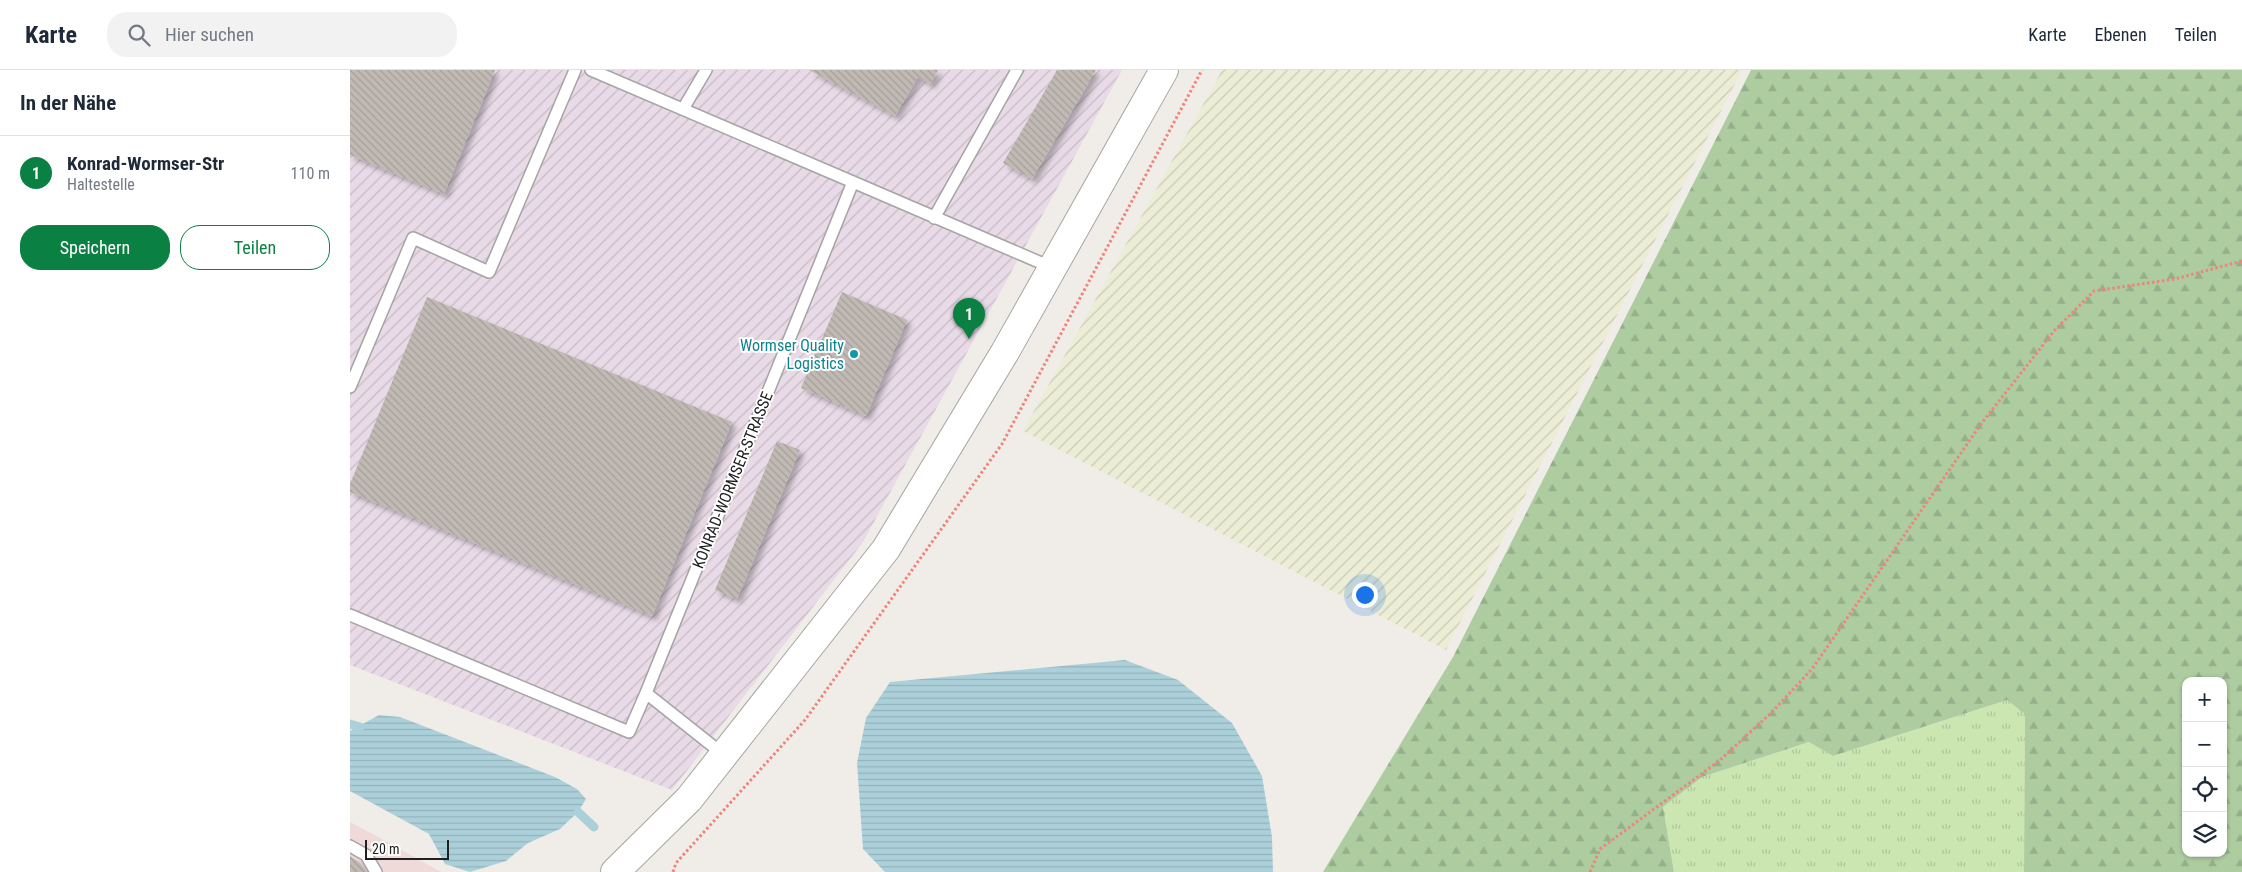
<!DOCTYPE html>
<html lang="de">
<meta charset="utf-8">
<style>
:root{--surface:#fff;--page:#f2f2f3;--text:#1f2937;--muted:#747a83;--line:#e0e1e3;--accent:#0b8043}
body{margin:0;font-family:"Roboto Condensed",sans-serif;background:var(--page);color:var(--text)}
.controls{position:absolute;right:15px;bottom:15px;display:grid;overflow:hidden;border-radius:10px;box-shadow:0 1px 4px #0004}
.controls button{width:45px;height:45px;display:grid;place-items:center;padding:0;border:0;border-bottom:1px solid var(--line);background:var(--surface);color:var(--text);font:25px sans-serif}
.scale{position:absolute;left:15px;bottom:12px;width:84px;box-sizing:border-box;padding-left:5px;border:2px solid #202020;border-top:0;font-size:14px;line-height:18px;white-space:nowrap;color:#202020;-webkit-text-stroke:4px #fff;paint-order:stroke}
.you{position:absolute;left:1014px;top:524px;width:18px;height:18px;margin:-12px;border:4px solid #fff;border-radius:50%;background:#1a73e8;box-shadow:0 0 0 8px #1a73e833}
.badge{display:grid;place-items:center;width:32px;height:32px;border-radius:50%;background:var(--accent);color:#fff;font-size:16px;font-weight:700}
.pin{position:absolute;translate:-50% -41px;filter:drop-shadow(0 1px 2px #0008)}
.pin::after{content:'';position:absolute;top:26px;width:18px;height:15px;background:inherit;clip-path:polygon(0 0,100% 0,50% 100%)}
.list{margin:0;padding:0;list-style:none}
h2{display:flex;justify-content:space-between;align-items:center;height:65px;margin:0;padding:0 20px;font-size:21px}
h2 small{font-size:16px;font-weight:400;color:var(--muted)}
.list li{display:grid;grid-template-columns:32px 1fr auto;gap:15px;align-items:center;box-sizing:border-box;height:75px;padding:0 20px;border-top:1px solid var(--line)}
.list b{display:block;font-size:19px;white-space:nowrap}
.list p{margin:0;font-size:16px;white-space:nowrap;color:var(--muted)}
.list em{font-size:16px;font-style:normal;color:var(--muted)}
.actions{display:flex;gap:10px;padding:15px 20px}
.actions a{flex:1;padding:11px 0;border:1px solid var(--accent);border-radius:20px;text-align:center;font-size:18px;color:var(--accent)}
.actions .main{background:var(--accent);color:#fff}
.icon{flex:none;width:28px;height:28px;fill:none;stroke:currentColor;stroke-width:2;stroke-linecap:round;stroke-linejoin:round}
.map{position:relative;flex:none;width:1892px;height:802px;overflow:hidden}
header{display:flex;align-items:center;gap:30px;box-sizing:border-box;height:70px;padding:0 25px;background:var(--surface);border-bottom:1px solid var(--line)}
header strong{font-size:24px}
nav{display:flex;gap:28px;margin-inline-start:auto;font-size:18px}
.search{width:350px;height:45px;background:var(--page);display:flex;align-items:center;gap:12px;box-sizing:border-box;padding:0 18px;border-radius:20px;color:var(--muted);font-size:19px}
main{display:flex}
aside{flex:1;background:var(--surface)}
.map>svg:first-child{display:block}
</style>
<header>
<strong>Karte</strong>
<div class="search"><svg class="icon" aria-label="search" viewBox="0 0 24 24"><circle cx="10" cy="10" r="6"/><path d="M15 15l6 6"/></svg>Hier suchen</div>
<nav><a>Karte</a><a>Ebenen</a><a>Teilen</a></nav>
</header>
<main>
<aside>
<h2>In der Nähe<small></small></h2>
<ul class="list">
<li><span class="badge">1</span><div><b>Konrad-Wormser-Str</b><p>Haltestelle</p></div><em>110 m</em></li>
</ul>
<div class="actions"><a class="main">Speichern</a><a>Teilen</a></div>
</aside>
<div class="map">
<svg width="1892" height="802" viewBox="0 0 1892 802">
<defs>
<pattern id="industrial-furrows" width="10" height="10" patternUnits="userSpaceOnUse" patternTransform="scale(1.25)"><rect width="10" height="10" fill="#e8dae6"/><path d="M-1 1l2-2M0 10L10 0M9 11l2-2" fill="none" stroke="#c7bbc5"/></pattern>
<pattern id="farmland-furrows" width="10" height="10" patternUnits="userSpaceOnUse" patternTransform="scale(1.25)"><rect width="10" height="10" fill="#ebedd5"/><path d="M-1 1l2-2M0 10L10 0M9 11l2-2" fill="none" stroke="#c9cbb7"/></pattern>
<pattern id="grass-tufts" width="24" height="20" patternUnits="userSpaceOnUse" patternTransform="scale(1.25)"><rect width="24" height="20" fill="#cce6b2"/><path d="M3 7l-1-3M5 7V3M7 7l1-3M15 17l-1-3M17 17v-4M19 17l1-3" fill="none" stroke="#afc599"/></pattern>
<pattern id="forest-firs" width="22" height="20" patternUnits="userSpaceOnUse" patternTransform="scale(1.25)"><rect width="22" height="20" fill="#adcca0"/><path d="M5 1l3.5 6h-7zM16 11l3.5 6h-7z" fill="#95af8a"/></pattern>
<pattern id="water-rules" width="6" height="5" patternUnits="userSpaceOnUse" patternTransform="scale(1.25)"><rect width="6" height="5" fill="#acd0da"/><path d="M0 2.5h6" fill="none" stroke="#94b2bb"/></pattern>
<pattern id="building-back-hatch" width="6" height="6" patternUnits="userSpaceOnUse" patternTransform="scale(1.25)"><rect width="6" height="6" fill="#c0b9b4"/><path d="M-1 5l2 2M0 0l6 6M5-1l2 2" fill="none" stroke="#a59f9a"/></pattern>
<filter id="shadow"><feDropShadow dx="4.5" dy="4.5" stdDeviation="2.5" flood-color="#0004"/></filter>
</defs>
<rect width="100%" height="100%" fill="#f0ede8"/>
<path fill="#efd9d9" d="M0,752l30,16 61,34h-91z"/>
<path fill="url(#industrial-furrows)" d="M0,0h772l-259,472 -191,248 -322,-125z"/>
<path fill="url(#farmland-furrows)" d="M872,0h520l-296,580 -423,-219z"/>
<path fill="url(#grass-tufts)" d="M1657,630l18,14 -1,158h-350l-11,-65 39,-30 107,-35 24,14z"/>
<path fill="url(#forest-firs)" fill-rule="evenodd" d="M1401,0h491v802h-218l1,-158 -18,-14 -174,56 -24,-14 -107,35 -39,30 11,65h-351l130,-215zM1836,611h37v172h-37z"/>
<path fill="url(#water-rules)" d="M775,590l53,20 54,43 30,53 10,61 1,35h-388l-22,-23 -6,-86 9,-45 24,-36z
M29,645l21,2 155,60 22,12 9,10 -8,13 -18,17 -32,14 -22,18 -36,11 -25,-8 -16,-30 -79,-43v-60z"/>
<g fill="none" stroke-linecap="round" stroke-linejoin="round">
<path stroke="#acd0da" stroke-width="9" d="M0,654l10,3
M228,742l16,15"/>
</g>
<path fill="url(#building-back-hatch)" filter="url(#shadow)" d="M0,0h145l-51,124 -94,-39z
M459,0h129l-8,14 -12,-7 -23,39z
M707,0h39l-64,109 -29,-16z
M492,222l65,28 -41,96 -65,-28z
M77,227l305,125 -80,194 -302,-124v-8z
M427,371l23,9 -63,149 -22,-9z
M0,786l10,7 7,9h-17z"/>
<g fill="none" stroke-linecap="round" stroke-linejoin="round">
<defs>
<path id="service" d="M241,0l262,112
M333,39l23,-39
M584,148l83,-148
M0,317l63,-149 76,34 86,-202
M0,545l279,117 17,-39
M374,685l-78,-62 207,-511 200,86
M0,776l16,9 10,17"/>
<path id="tertiary" d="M265,802l74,-73 197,-250 119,-197 159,-282"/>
</defs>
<use href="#service" stroke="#a4a4a4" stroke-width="14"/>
<use href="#tertiary" stroke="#a4a4a4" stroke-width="30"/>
<path stroke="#ef847a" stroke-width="3" stroke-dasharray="2.5 2.5" stroke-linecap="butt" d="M323,802l3,-9 129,-143 197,-276 200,-374
M1240,802l10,-23 119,-88 53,-49 40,-43 169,-245 73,-93 40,-40 81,-12 67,-18"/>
<use href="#service" stroke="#fff" stroke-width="11"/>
<use href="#tertiary" stroke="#fff" stroke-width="28"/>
</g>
<circle fill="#0f9aa8" stroke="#fff" stroke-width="2" cx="504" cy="284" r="5"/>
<g text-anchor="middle" stroke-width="4" stroke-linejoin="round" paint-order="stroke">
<g font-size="16" fill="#0d838f" stroke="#fff" text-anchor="end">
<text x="494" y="281">Wormser Quality<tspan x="494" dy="18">Logistics</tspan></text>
</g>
<g font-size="16" fill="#202020" stroke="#fff">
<text transform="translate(382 410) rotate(-68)" y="6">KONRAD-WORMSER-STRASSE</text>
</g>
</g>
</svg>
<div class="controls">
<button>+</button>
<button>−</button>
<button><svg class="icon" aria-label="locate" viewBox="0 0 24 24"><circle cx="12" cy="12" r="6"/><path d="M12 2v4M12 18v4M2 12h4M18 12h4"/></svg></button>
<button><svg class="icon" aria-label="layers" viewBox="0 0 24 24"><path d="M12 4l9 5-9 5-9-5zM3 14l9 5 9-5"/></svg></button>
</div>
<div class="scale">20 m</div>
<div class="you"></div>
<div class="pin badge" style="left:619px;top:269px">1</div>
</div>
</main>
